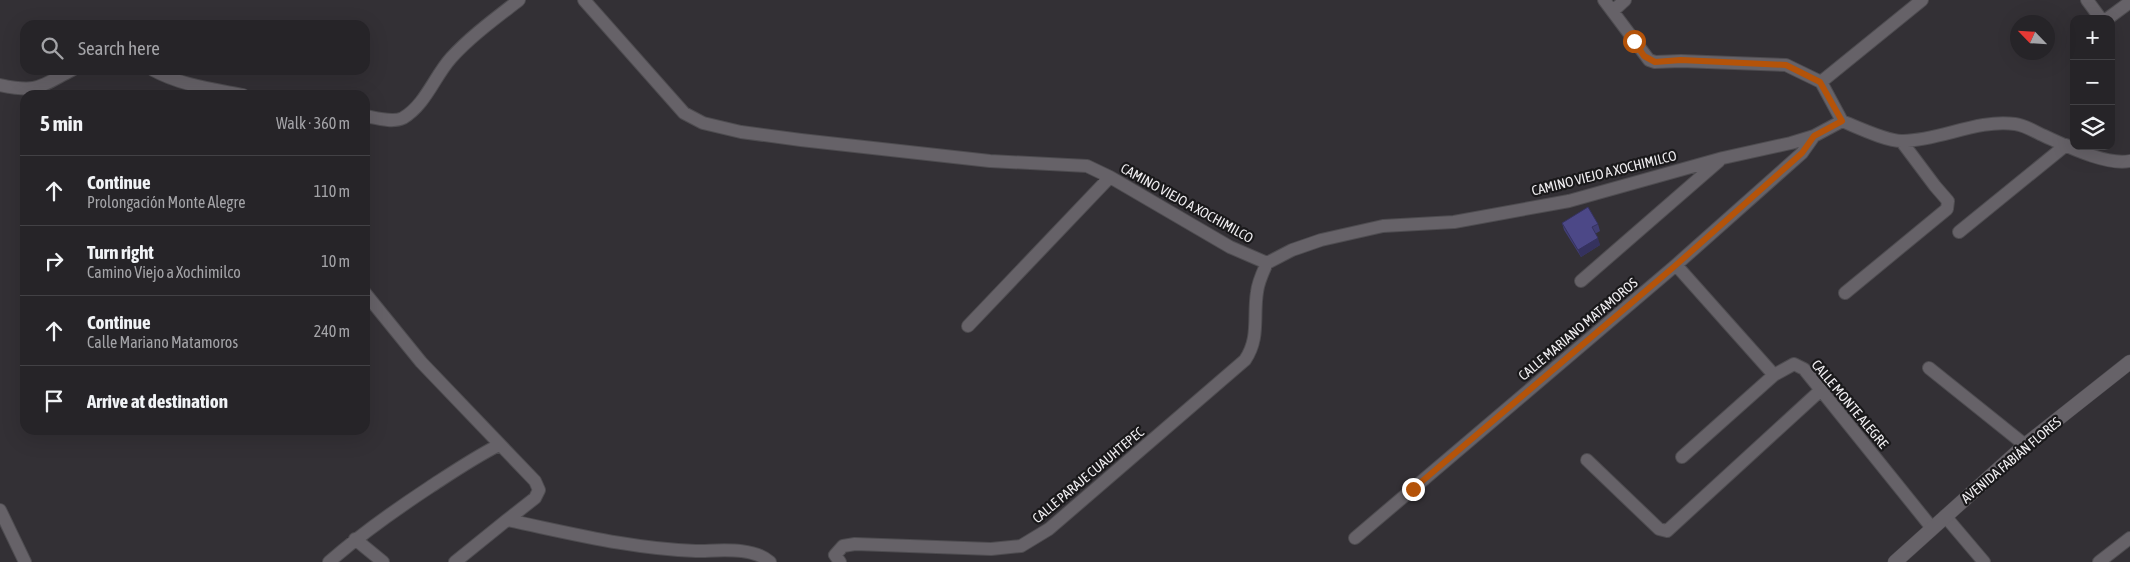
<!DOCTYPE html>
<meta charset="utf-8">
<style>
:root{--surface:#262428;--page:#2e2c30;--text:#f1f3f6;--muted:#a4a4a8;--line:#424145}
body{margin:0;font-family:"Asap Condensed",sans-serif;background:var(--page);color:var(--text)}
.controls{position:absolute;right:15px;top:15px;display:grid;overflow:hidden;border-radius:10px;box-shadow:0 5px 20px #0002}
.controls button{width:45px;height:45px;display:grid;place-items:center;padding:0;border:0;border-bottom:1px solid var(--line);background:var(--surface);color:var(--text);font:25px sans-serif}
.compass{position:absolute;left:2010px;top:15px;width:45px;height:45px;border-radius:50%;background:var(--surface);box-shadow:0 5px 20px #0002;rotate:295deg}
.stop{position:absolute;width:15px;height:15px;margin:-11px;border:4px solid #b45309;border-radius:50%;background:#fff}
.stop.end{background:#b45309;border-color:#fff;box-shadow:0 1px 5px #0008}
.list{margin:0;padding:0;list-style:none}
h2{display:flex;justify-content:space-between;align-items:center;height:65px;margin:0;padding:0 20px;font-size:21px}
h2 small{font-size:16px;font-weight:400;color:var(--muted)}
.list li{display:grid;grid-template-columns:32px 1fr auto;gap:15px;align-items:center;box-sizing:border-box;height:70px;padding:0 20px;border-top:1px solid var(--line)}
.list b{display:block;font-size:19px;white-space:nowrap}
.list p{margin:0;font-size:16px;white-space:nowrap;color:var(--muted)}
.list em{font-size:16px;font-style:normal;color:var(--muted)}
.icon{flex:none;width:28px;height:28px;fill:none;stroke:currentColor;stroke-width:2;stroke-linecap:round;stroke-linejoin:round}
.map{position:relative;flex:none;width:2130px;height:562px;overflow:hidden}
.search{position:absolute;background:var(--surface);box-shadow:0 5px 20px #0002;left:20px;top:20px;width:350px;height:55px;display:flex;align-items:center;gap:12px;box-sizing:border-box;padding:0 18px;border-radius:15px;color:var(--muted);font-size:19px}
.panel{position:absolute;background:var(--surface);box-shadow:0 5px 20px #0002;left:20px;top:90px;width:350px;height:345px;border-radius:15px}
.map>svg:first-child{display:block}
</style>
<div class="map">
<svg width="2130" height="562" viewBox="0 0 2130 562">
<rect width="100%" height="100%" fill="#333035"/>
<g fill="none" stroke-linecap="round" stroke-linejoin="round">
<defs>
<path id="minor" d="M584,0l100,113 19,10 38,9 60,8 189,21 97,5 23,11 120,70 37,16 25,-13 29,-10 62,-14 71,-4 115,-21 154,-43 68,-15 23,-7 28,-15
M1604,0l45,60 6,2 26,-1 105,4 35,17 21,39
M2087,0l14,19h6l23,-17
M1613,11l12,-11
M153,70c27,15 59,19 90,25
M1821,82l101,-82
M0,85c38,8 39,2 72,-15
M365,116c11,2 28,7 38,2 23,-14 31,-41 48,-60 20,-22 45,-40 68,-58
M1842,121c15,6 46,21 61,20 39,-1 74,-22 112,-17 9,1 17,6 25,10 23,10 65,32 90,27
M1959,232l107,-87
M1676,265l98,110 20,-11 10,5 128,159
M1581,281l138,-120
M365,293l56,69 114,119 4,9 -4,8 -28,22c63,13 125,29 189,31 22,0 56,-5 74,11
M1845,293l102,-84 1,-8 -13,-15 -33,-44
M968,326l142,-149
M1929,368l96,77
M1682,457l92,-82
M1587,460l72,69 8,2 155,-142
M0,510l25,52
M1945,516l39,46
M1355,538l321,-273 126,-112 12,-17
M355,539l28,23
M329,562c32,-28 66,-52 101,-75 23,-15 45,-30 69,-42
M455,562l52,-42
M840,562l-5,-7 8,-9 12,-2 136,5 30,-3 28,-17 196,-169c15,-22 8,-43 12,-68 1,-10 6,-20 10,-29
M2099,562l31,-24"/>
<path id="secondary" d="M1895,562l130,-117 105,-83"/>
</defs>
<use href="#minor" stroke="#4e4c50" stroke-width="14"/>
<use href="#secondary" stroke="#4e4c50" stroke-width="15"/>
<use href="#minor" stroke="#666268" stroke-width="12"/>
<use href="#secondary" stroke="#666268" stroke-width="14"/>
</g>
<path fill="#413e74" d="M1562,223l36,1 2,7 -5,3 5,11 -19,12 -17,-27z"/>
<path fill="#35325e" d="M1598,238l2,7 -19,12 -3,-7z"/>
<path fill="#4c4887" stroke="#35325e" d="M1588,207l10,17 -6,3 6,11 -20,12 -16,-27z"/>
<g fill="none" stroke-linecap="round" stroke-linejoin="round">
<path stroke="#b45309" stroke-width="6" d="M1413,489l263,-224 126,-112 12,-17 28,-15 -22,-39 -34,-17 -105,-5 -26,2 -11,-6 -10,-15"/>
</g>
<g text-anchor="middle" stroke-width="4.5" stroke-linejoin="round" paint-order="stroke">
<g font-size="14" fill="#f1eff2" stroke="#1a191b">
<text transform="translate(1604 173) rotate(-14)" y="5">CAMINO VIEJO A XOCHIMILCO</text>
<text transform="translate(1187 203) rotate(29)" y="5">CAMINO VIEJO A XOCHIMILCO</text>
<text transform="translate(1578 329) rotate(-40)" y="5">CALLE MARIANO MATAMOROS</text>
<text transform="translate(1850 404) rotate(50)" y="5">CALLE MONTE ALEGRE</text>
<text transform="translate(2011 460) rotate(-40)" y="5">AVENIDA FABIÁN FLORES</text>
<text transform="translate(1088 475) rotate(-40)" y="5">CALLE PARAJE CUAUHTEPEC</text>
</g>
</g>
</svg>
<div class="controls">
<button>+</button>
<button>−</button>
<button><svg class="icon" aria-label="layers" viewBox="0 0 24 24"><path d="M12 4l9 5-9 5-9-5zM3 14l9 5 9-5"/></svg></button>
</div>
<svg class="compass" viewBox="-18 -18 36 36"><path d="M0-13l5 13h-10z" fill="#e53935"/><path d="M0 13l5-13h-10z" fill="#a4a4a8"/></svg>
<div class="stop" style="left:1634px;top:41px"></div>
<div class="stop end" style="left:1413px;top:489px"></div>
<div class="search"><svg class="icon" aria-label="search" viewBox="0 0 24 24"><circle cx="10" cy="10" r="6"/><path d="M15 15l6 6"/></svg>Search here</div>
<section class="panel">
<h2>5 min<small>Walk · 360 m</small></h2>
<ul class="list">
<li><svg class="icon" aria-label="ahead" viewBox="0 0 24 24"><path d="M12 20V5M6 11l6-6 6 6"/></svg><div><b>Continue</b><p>Prolongación Monte Alegre</p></div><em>110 m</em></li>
<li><svg class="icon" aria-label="right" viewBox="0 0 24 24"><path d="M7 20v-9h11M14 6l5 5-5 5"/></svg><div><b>Turn right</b><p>Camino Viejo a Xochimilco</p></div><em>10 m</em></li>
<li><svg class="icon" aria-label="ahead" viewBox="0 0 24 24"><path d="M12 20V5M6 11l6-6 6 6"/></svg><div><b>Continue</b><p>Calle Mariano Matamoros</p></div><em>240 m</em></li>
<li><svg class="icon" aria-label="arrive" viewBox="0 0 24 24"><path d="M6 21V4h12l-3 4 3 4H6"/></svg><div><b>Arrive at destination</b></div></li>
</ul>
</section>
</div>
